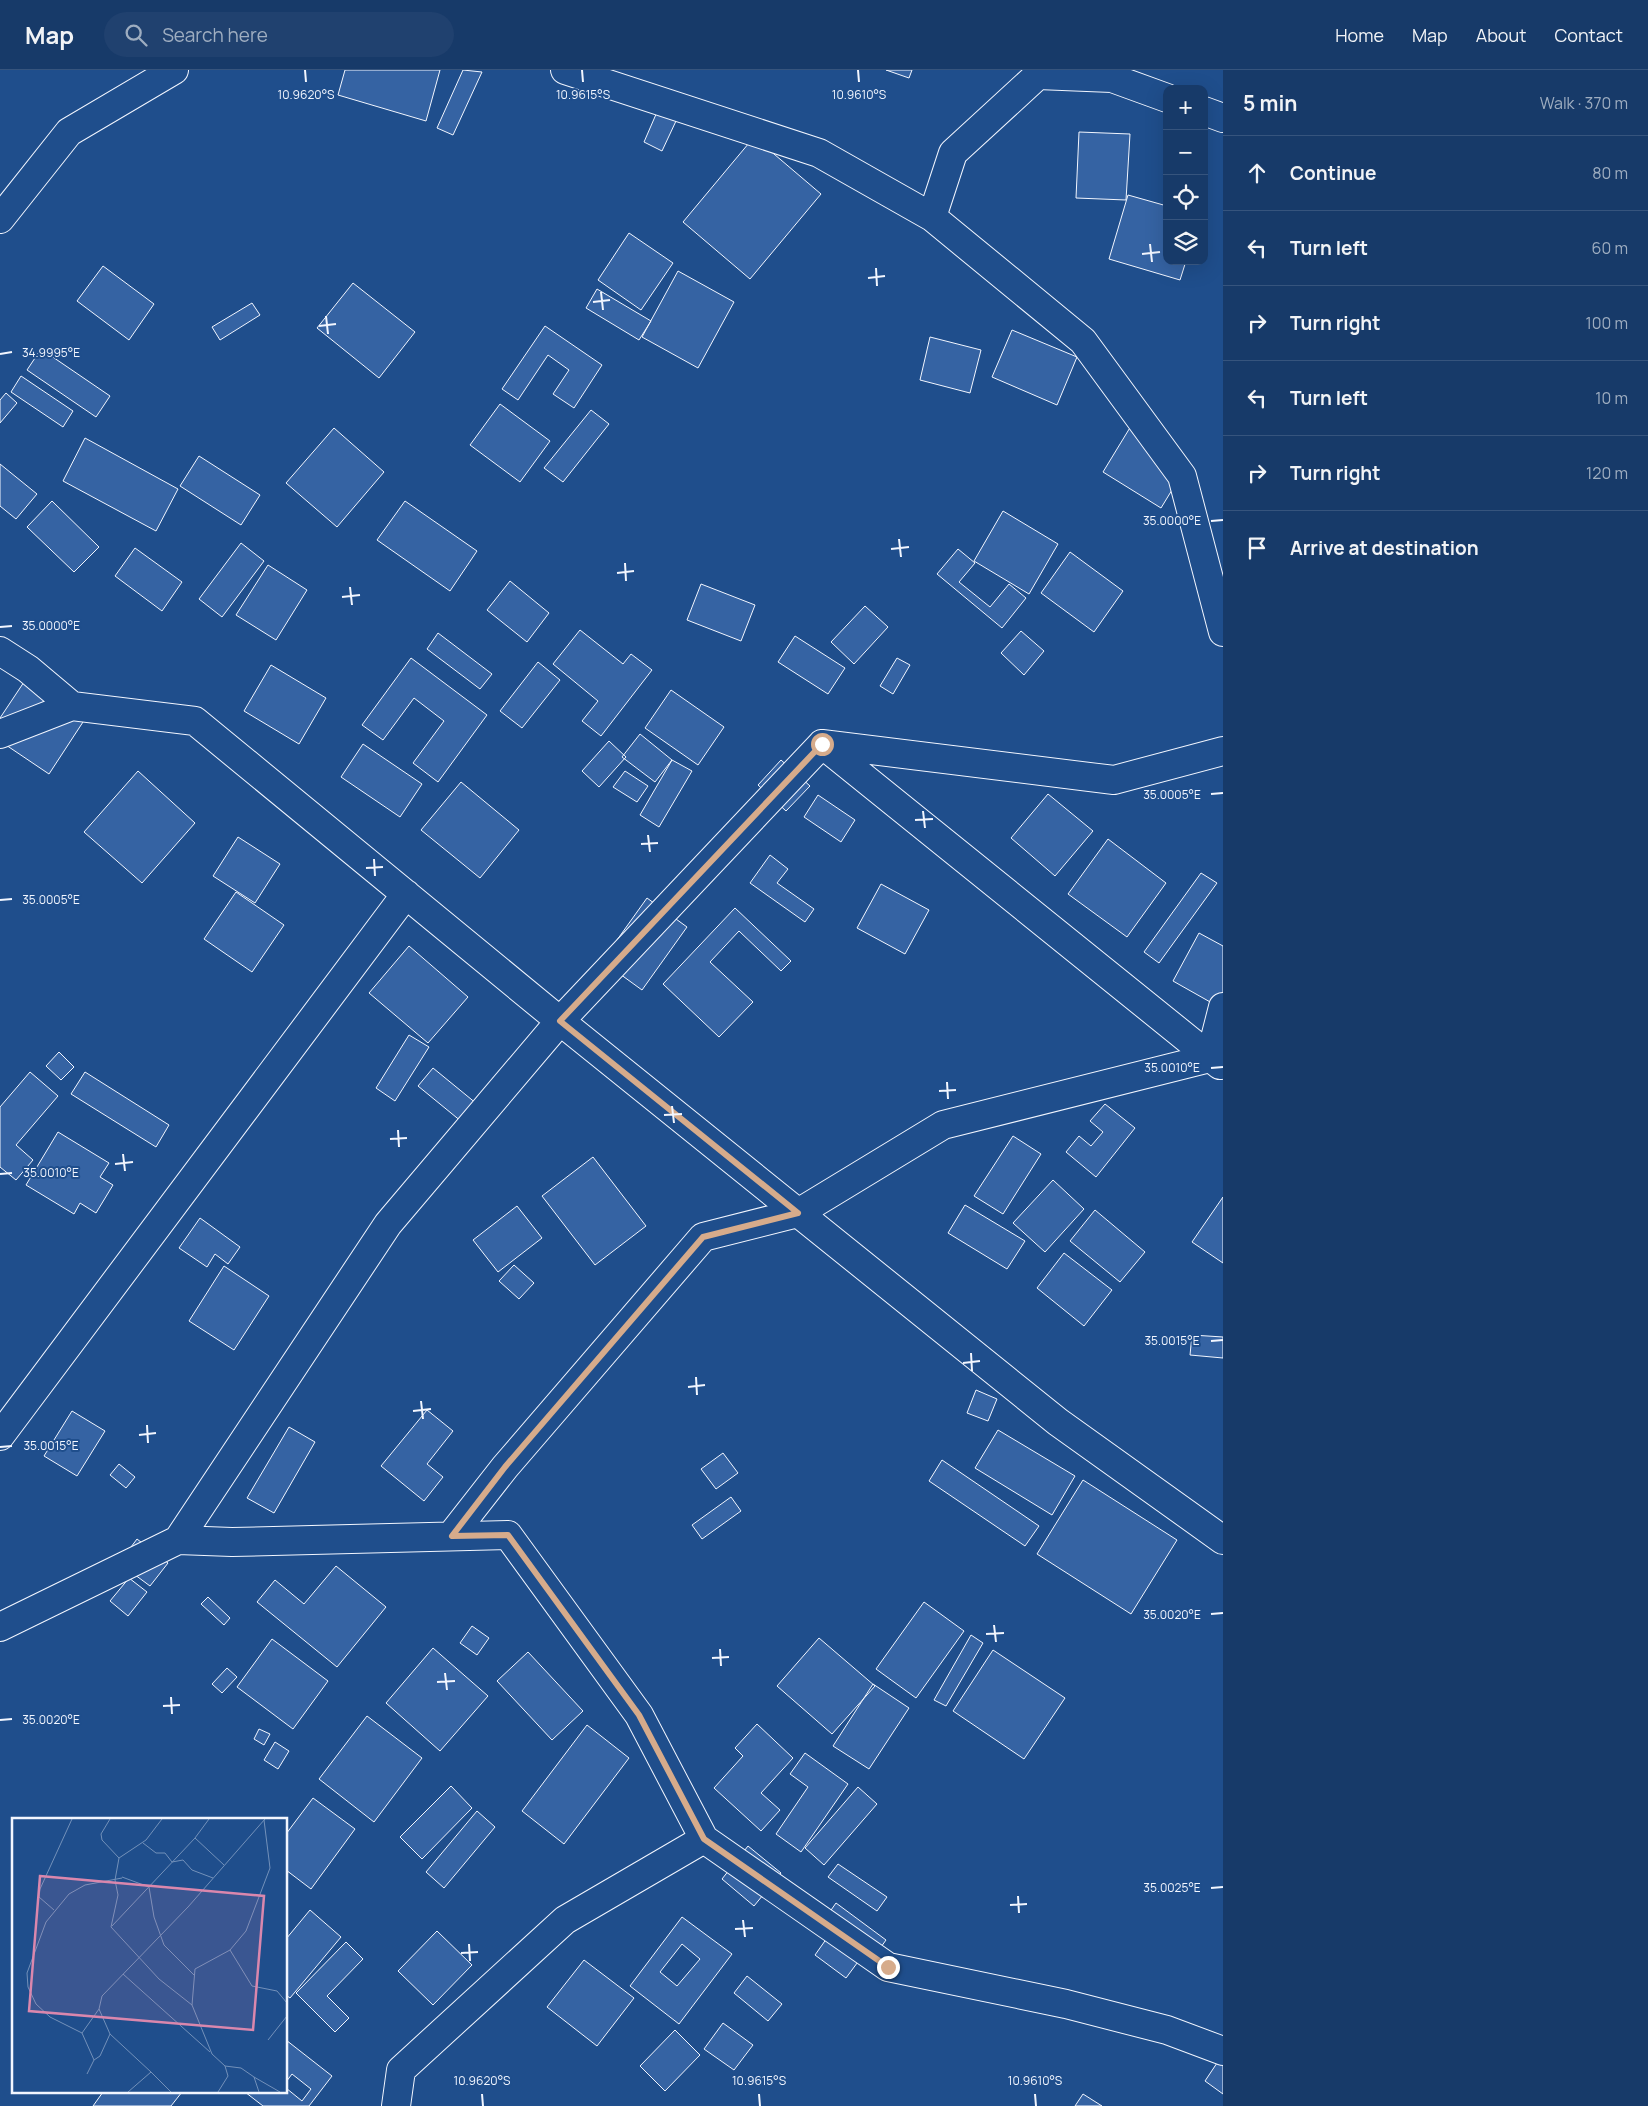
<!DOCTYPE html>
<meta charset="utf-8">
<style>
:root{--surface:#173a69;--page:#20416f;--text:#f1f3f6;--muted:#9eadc0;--line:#36547d}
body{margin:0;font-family:Manrope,sans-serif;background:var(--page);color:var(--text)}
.controls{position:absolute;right:15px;top:15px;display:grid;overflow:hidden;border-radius:10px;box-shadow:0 5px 20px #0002}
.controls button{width:45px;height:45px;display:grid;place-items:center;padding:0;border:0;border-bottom:1px solid var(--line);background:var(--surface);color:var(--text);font:25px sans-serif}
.stop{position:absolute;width:15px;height:15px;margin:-11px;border:4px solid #d6ab8b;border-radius:50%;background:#fff}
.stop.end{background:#d6ab8b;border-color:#fff;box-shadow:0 1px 5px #0008}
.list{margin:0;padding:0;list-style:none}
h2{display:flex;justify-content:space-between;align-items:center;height:65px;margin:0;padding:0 20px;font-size:21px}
h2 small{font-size:16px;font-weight:400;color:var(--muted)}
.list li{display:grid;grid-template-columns:32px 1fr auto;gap:15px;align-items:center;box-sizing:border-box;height:75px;padding:0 20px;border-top:1px solid var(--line)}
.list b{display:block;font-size:19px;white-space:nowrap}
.list em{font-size:16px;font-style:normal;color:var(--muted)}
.icon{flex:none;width:28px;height:28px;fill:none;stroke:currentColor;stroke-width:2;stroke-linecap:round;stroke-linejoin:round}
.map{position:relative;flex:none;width:1223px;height:2036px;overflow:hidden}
header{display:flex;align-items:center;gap:30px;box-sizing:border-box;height:70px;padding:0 25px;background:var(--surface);border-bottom:1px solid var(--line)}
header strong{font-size:24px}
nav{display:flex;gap:28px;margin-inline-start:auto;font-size:18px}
.search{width:350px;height:45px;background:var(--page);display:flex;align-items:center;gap:12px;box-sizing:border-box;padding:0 18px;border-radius:28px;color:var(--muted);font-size:19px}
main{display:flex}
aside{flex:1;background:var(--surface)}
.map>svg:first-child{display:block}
</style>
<header>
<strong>Map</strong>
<div class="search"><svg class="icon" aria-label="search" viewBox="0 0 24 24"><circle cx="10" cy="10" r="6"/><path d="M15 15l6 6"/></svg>Search here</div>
<nav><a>Home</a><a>Map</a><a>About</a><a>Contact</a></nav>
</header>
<main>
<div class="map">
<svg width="1223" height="2036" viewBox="0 0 1223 2036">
<rect width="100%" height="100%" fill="#1f4e8c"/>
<path fill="#3563a3" stroke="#f2f6ff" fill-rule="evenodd" d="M345,0h95l-14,51 -88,-26z
M463,0l19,2 -29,63 -16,-7z
M886,0h26l-3,8z
M657,42l19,9 -14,30 -18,-9z
M1079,62l51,2 -4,66 -50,-2z
M754,67l67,57 -71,85 -67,-57z
M1128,125l39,11v55h19l-6,19 -71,-21z
M629,163l44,30 -32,47 -43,-30z
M103,196l51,38 -25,36 -52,-39z
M678,201l56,31 -36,66 -56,-31z
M353,213l62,49 -36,46 -62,-50z
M597,219l54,32 -12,19 -53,-32z
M252,233l8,12 -40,25 -8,-13z
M545,256l57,39 -28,43 -21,-14 16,-24 -21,-15 -30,45 -16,-11z
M1012,260l65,27 -20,48 -65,-28z
M930,267l51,13 -11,43 -50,-13z
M41,279l69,47 -14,21 -69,-47z
M21,306l52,35 -10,16 -52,-35z
M6,323l11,10 -17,20v-23z
M500,334l50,37 -30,41 -50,-37z
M591,340l18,14 -46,58 -19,-14z
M1131,356l58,36 -28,46 -58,-36z
M334,358l50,44 -47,55 -51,-44z
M85,368l93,51 -22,42 -93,-50z
M199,386l61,39 -19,30 -61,-39z
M0,394l37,30 -21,25 -16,-13z
M52,431l47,46 -25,25 -47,-45z
M405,431l72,50 -27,40 -73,-51z
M1003,441l55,33 -29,50 -55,-33z
M241,473l23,18 -42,56 -23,-18z
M135,478l47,34 -20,29 -47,-35z
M958,479l17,14 -16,19 31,25 19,-23 17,14 -24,30 -65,-54z
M1070,482l53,39 -29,41 -53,-39z
M268,495l39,25 -31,50 -40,-25z
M510,511l39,32 -22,29 -40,-32z
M701,514l54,21 -14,36 -54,-21z
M865,536l23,21 -34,37 -23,-22z
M580,560l43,34 8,-10 21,16 -51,66 -19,-15 16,-20 -45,-37z
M1021,561l23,20 -20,24 -23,-22z
M438,563l54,41 -12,15 -53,-40z
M795,566l50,32 -17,26 -50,-32z
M411,588l76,57 -49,67 -25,-19 31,-42 -30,-23 -31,42 -21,-15z
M897,588l13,7 -17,29 -13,-8z
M538,592l22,18 -38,48 -22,-17z
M271,595l55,33 -27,46 -55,-33z
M24,612l59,40 -34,52 -49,-33v-23z
M671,620l53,37 -26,38 -53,-37z
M640,664l32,26 -17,22 -33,-25z
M609,671l17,16 -27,30 -17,-16z
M363,674l59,40 -22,33 -59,-40z
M672,690l20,11 -33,56 -19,-12z
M781,690l29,26 -24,25 -28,-26z
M138,701l57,52 -53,60 -58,-51z
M625,701l23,15 -11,16 -24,-15z
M461,712l58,48 -39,48 -59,-48z
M1048,724l45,37 -38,45 -44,-38z
M818,725l37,25 -14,22 -37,-25z
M238,767l42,27 -25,39 -42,-27z
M1108,769l58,44 -39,54 -59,-43z
M770,785l18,14 -11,14 37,26 -9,13 -55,-39z
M1201,803l16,10 -58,80 -15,-11z
M881,814l48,26 -24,44 -48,-26z
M236,822l48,33 -32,47 -48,-33z
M647,828l40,29 -45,63 -40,-29z
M735,838l56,53 -10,10 -42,-40 -29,31 43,40 -34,35 -56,-53z
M1199,863l24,13v52l-4,9 -46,-26z
M409,876l59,51 -40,46 -59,-50z
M409,965l20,12 -34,54 -19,-13z
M59,982l15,15 -13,13 -15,-14z
M433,998l44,36 -15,18 -44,-36z
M30,1002l28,24 -42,49 17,15 -17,20 -16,-13v-60z
M85,1002l84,53 -13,22 -85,-53z
M1105,1034l30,24 -39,49 -30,-25 13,-16 12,10 12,-14 -13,-11z
M58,1062l51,31 -9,14 13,8 -17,28 -16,-10 -6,11 -48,-29z
M1013,1066l28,18 -38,60 -29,-18z
M593,1087l53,69 -51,39 -53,-69z
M1053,1110l31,29 -39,43 -32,-29z
M1223,1127v66l-31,-21z
M965,1135l60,36 -18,28 -59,-36z
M517,1136l25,32 -44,34 -25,-32z
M1095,1140l50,42 -25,30 -50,-41z
M200,1148l40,29 -12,17 -13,-10 -8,13 -28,-19z
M1064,1183l48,37 -28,36 -47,-38z
M514,1195l20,18 -15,16 -20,-18z
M224,1196l45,30 -35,54 -45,-29z
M1192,1265l31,2v21l-33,-3z
M976,1320l21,9 -9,22 -21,-8z
M427,1340l26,21 -26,33 16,13 -19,24 -43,-35z
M72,1341l33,20 -28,45 -33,-20z
M289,1357l26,15 -41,71 -27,-15z
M998,1360l77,46 -23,39 -77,-47z
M723,1383l15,20 -22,16 -15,-20z
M942,1390l97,66 -14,20 -96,-65z
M119,1394l16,13 -9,11 -16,-13z
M1083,1410l94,60 -46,74 -94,-60z
M731,1427l10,14 -39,28 -10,-14z
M137,1469l31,24 -18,23 -31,-23z
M336,1496l50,41 -49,60 -80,-65 18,-22 29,24z
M129,1508l18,14 -19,24 -18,-15z
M208,1527l22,21 -6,7 -23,-21z
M924,1532l40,29 -48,67 -40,-29z
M472,1556l17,12 -12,17 -17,-12z
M971,1565l12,8 -37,63 -12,-6z
M819,1568l56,48 -43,48 -55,-48z
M272,1569l56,42 -35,48 -56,-42z
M433,1578l55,48 -48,55 -54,-48z
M993,1580l72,48 -41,61 -71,-48z
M528,1582l55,59 -31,29 -55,-59z
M227,1598l10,9 -15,16 -10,-9z
M873,1614l36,24 -40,61 -36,-23z
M367,1646l55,42 -48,64 -55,-43z
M757,1654l36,34 -32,35 19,17 -19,21 -47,-43 29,-32 -8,-8z
M587,1655l42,33 -65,86 -42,-33z
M259,1659l11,5 -6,11 -10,-6z
M275,1672l14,9 -11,18 -14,-9z
M805,1683l43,31 -47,68 -25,-18 32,-47 -18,-13z
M451,1716l21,22 -50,51 -22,-22z
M858,1717l19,17 -53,61 -19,-17z
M313,1728l42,31 -44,60 -25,-19v-36z
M477,1741l18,16 -51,61 -18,-16z
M748,1776l33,27 -27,33 -32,-27z
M838,1794l49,33 -10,14 -49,-34z
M836,1833l50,37 -15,21 -8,-6 -17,23 -31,-23 12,-17 -10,-8z
M310,1840l31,27 -51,61 -4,-3v-56z
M682,1847l50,37 -53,70 -49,-38zM682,1874l18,15 -23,27 -17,-14z
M437,1861l35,34 -39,40 -35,-34z
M346,1872l17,17 -36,37 22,22 -14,14 -39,-39z
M584,1890l50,38 -37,48 -50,-39z
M747,1906l35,28 -14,17 -34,-28z
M723,1953l30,22 -19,25 -30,-21z
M675,1960l25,25 -35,36 -25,-25z
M286,1970l46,36 -23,30h-46l-18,-14h41v-4l16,13 9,-12 -19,-15 -6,8z
M1223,1984v40l-18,-13z
M103,2022h79l-11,14h-78z
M1083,2024l19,12h-27z"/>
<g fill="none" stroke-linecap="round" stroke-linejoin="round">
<defs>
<path id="street" d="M565,0l254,83 113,64 151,124 99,135 41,156
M1204,41l19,7
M932,147l21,-64 85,-78 74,3 55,20
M0,149l69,-87 105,-62
M0,581l28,18 44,37
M0,664l72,-28 123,15 365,300 498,401 165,118
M822,674l398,321
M0,1366l406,-542
M451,1466l54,-69 198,-230 95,-24 145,-88 267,-67 13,-51
M178,1470l54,2 276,-7 131,180 65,124 184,128 178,37 101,26 56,21
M0,1557l178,-87 210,-316 172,-203 262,-277 292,36 109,-29
M396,2036l5,-36 164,-150 139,-81"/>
</defs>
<use href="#street" stroke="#f2f6ff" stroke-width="30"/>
<use href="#street" stroke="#1f4e8c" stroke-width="28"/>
</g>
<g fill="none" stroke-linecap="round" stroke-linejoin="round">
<path stroke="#d6ab8b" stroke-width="6" d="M822,674l-262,277 238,192 -95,24 -198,230 -53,69 56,-1 131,180 65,124 184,128"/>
</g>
<path fill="none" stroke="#f2f6ff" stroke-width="2" d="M305,0l1,12M582,0l1,12M858,0l1,12M1150,174l2,18M1142,184l18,-2M876,198l1,18M868,208l17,-2M601,222l2,18M593,232l17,-2M326,246l2,18M319,256l17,-2M0,284l12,-2M1211,451l12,-1M899,469l2,18M891,479l18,-2M625,493l1,18M617,503l17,-2M350,517l2,18M342,527l18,-2M0,557l12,-1M1211,724l12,-1M923,741l2,17M915,750l18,-1M648,765l2,17M641,774l17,-1M374,789l1,17M366,798l17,-1M0,830l12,-1M1211,998l12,-1M947,1012l1,17M939,1021l17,-1M672,1036l2,17M664,1045l18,-1M398,1060l1,17M390,1069l17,-1M123,1084l2,17M115,1094l18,-2M0,1104l12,-1M1211,1271l12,-1M971,1283l1,18M963,1293l17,-2M696,1307l1,18M688,1317l17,-2M421,1331l2,18M413,1341l18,-2M147,1355l1,18M139,1365l17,-2M0,1377l12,-1M1211,1544l12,-1M994,1555l2,17M986,1564l18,-1M720,1579l1,17M712,1588l17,-1M445,1603l2,17M437,1612l18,-1M171,1627l1,17M163,1636l17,-1M0,1650l12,-1M1211,1818l12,-1M1018,1826l1,17M1010,1835l17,-1M743,1850l2,17M735,1859l18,-1M469,1874l1,17M461,1883l17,-1M482,2024l1,12M759,2024l1,12M1035,2024l1,12"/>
<g transform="translate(12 1748)">
<rect width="275" height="275" fill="#1f4e8c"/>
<path fill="none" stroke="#7391ba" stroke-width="1" d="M98,1l-9,15 1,6 17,18 -4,22 3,15 -7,32 48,52 33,26 20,49 13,12 16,2 13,9 5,15M183,20l29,27M131,25l13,10h9l7,9 11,-2 9,10 21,8M107,40l27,-18 16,-21M110,59l27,10 5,30 10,28 30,30M42,92l-15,-13 1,-8 32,-70M100,108l83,-88 14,-19M218,132l22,36 25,5 10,12M111,156l87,78M180,187l3,-36 35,-19 16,-19 24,-63 -6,-48M87,191l-17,24 -32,-16 -14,-13 -8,-17 -1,-14 19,-51 23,-28 16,-9 37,-7M70,215l12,27M256,222l19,-24M139,254l-41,-38 -11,-25 3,-13 86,-89 77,-88M75,256l7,-14 6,-4 10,-22M242,259l26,15M116,274l23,-20 20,20M206,274l10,-16 -3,-10"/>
<path fill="#da87ad" fill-opacity="0.15" stroke="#da87ad" stroke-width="2.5" d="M28,58l224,20 -11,134 -224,-19z"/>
<rect width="275" height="275" fill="none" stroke="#f2f6ff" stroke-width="2.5"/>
</g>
<g font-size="12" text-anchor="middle" fill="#f2f6ff" stroke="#1f4e8c" stroke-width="4" stroke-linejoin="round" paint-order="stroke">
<text x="306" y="29">10.9620°S</text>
<text x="583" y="29">10.9615°S</text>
<text x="859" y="29">10.9610°S</text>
<text x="51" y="287">34.9995°E</text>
<text x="1172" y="455">35.0000°E</text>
<text x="51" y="560">35.0000°E</text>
<text x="1172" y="729">35.0005°E</text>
<text x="51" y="834">35.0005°E</text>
<text x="1172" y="1002">35.0010°E</text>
<text x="51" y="1107">35.0010°E</text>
<text x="1172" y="1275">35.0015°E</text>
<text x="51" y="1380">35.0015°E</text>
<text x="1172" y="1549">35.0020°E</text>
<text x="51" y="1654">35.0020°E</text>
<text x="1172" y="1822">35.0025°E</text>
<text x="482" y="2015">10.9620°S</text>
<text x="759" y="2015">10.9615°S</text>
<text x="1035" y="2015">10.9610°S</text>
</g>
</svg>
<div class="controls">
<button>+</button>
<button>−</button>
<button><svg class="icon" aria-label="locate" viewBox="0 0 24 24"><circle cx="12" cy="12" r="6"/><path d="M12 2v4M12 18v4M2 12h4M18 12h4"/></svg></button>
<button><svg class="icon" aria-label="layers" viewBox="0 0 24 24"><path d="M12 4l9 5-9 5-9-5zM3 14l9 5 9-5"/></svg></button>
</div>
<div class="stop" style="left:822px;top:674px"></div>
<div class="stop end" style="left:888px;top:1897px"></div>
</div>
<aside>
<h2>5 min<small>Walk · 370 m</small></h2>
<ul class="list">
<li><svg class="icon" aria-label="ahead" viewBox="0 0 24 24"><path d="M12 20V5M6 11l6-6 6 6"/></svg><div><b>Continue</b></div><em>80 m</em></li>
<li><svg class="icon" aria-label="left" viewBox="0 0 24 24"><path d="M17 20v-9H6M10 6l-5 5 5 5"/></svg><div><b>Turn left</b></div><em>60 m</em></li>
<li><svg class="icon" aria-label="right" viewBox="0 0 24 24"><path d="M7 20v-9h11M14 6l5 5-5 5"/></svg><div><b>Turn right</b></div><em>100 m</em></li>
<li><svg class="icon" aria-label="left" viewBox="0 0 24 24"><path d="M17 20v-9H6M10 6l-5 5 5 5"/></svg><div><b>Turn left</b></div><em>10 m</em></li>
<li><svg class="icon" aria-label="right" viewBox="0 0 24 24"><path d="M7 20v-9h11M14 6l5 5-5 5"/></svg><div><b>Turn right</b></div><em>120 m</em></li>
<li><svg class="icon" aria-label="arrive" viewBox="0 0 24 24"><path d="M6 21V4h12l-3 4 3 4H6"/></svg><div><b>Arrive at destination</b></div></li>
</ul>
</aside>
</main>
